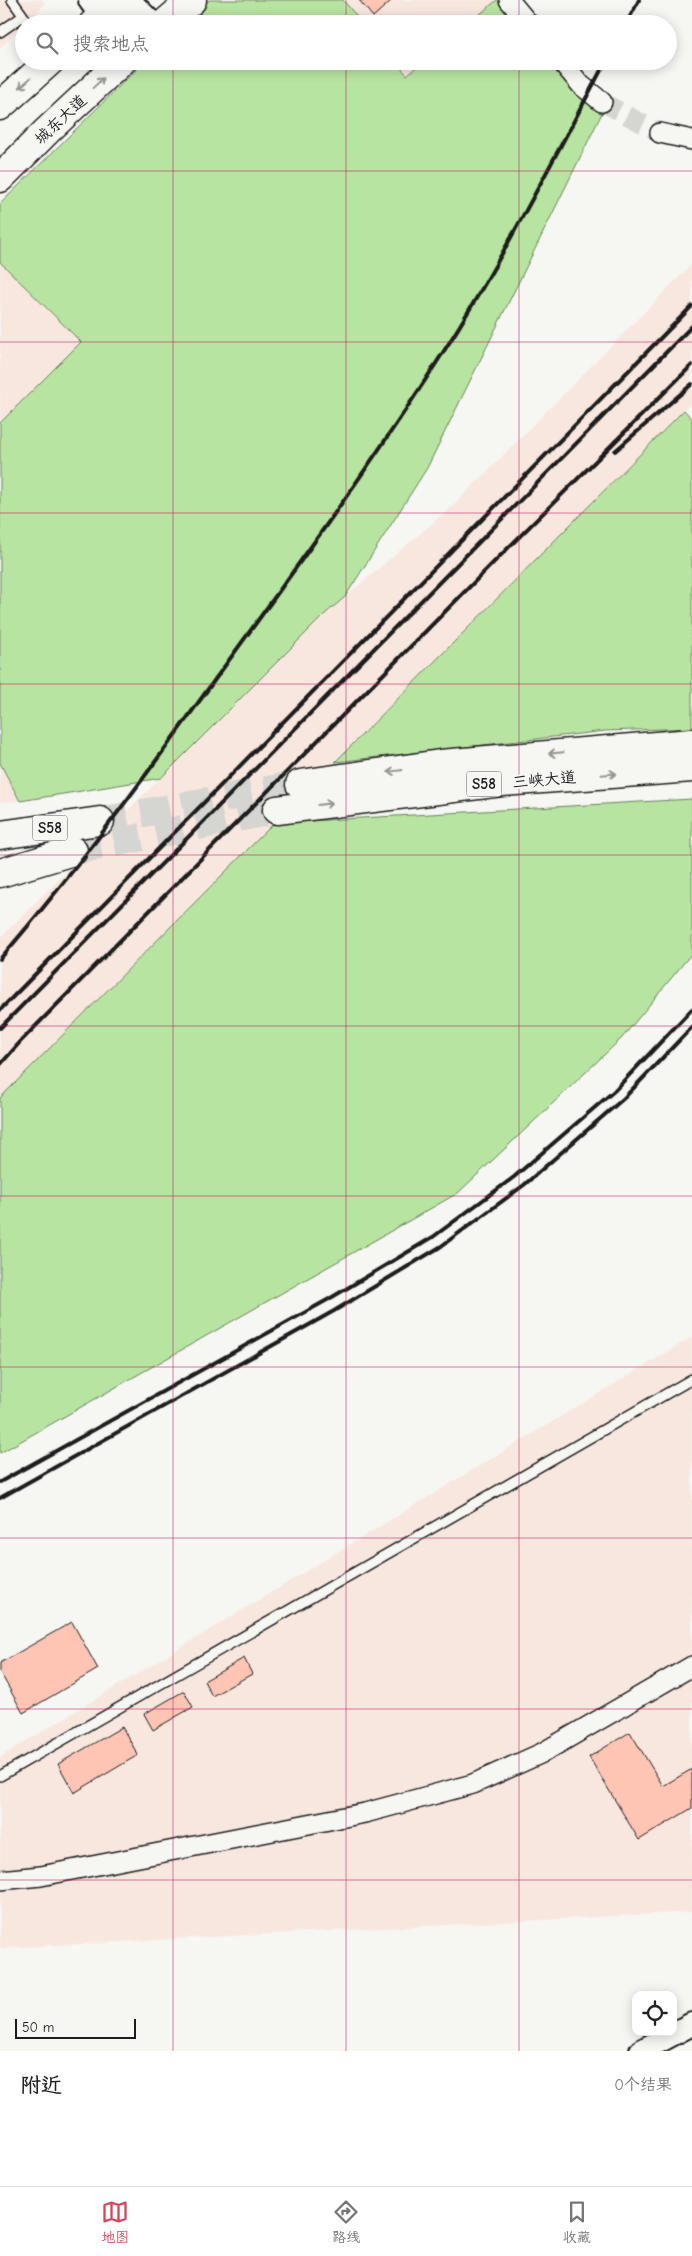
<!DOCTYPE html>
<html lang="zh">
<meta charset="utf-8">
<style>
:root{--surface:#fff;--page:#f6f6f6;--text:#222;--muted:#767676;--line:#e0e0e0;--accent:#d1495b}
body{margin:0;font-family:"Comic Neue","LXGW WenKai TC",sans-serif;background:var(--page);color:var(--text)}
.controls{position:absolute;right:15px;bottom:15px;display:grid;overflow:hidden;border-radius:10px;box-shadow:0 2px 12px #0003}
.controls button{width:45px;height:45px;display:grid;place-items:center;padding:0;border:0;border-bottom:1px solid var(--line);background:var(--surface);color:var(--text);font:25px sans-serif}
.scale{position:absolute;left:15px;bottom:12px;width:121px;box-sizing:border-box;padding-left:5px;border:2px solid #1c1c1c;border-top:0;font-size:14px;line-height:18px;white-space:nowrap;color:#1c1c1c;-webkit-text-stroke:4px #f6f6f2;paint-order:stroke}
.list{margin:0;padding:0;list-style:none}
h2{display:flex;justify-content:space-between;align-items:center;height:65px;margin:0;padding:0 20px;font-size:21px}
h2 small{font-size:16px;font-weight:400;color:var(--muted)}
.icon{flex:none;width:28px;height:28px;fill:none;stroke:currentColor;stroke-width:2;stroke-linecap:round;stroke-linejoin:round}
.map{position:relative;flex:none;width:692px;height:2051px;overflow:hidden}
.search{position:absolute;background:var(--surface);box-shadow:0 2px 12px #0003;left:15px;right:15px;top:15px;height:55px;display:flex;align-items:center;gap:12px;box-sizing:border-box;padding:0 18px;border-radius:28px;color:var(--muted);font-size:19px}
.sheet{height:135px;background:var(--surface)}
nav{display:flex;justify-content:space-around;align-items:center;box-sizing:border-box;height:70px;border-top:1px solid var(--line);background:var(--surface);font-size:14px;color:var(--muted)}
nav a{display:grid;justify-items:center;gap:2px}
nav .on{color:var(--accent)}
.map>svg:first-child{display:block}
</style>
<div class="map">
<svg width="692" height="2051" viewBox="0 0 692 2051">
<rect width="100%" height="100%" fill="#f6f6f2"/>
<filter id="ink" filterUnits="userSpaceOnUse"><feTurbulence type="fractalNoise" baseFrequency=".02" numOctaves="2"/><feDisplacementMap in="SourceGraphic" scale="10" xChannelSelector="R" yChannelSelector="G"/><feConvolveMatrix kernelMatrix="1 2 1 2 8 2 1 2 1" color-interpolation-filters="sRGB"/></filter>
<g filter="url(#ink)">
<path fill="#f8e7df" d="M0,0h43l2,4 -45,44z
M343,0h154l-29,24h-105z
M395,61h28l-17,14z
M0,262l81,80 -81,81z
M692,264v138l-692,696v-160l326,-325 128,-108z
M0,763l20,38 -20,1z
M692,1337v575l-692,36v-191z"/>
<path fill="#b8e4a1" stroke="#6a805e" d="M209,0h134l20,24h-179z
M497,0h6l19,24h-54z
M145,61h250l12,14 16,-14h129l52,48 -177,359 -82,129 -19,16 -165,165 -141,23 -20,-38v-340l81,-81 -81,-80v-58z
M684,410l8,9v309l-87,3 -270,31z
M692,799v154l-70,85 -164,155 -458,260v-355l274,-275z"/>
<path fill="#fec5b4" stroke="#1c1c1c" d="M359,0h33l-19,17z
M72,1622l26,47 -75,44 -23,-41v-9z
M244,1658l8,16 -40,22 -8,-15z
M184,1691l9,16 -40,23 -9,-16z
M122,1727l16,28 -64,38 -16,-29z
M630,1732l33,54 29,-17v39l-53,32 -50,-83z"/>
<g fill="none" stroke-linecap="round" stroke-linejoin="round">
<path stroke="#d5d5d2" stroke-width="19" stroke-dasharray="19 9" stroke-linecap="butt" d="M602,102l58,31"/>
<path stroke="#d5d5d2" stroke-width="28" stroke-dasharray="28 14" stroke-linecap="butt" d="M100,821l200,-37
M73,851l204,-41"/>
<defs>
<path id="service" d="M12,0l17,24
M0,32l23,-16
M0,1776l692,-397"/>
<path id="minor" d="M509,0l20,24
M561,61l20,24 21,17
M660,133l32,7
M0,1880l41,-4 324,-63 108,-29 69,-31 150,-87"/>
<path id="tertiary" d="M641,2051l51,-27"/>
<path id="secondary" d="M92,0l18,24
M126,0l24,24"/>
<path id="primary" d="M93,24l28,-24
M164,24l28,-24
M0,106l50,-45
M0,178l47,-47 75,-70"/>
<path id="motorway" d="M300,784l140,-20 252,-21
M277,810l225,-28 190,-14
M0,835l100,-14
M0,873l73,-22"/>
</defs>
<use href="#service" stroke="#1c1c1c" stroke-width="12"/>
<use href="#minor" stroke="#1c1c1c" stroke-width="22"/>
<use href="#tertiary" stroke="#1c1c1c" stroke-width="26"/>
<use href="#secondary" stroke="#1c1c1c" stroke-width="30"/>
<use href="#primary" stroke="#1c1c1c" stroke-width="31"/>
<use href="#motorway" stroke="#1c1c1c" stroke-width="31"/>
<use href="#service" stroke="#f6f6f2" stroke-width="9"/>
<use href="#minor" stroke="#f6f6f2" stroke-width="19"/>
<use href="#tertiary" stroke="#f6f6f2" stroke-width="22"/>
<use href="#secondary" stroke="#f6f6f2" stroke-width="26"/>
<use href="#primary" stroke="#f6f6f2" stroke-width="28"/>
<use href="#motorway" stroke="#f6f6f2" stroke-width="28"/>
<path stroke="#1c1c1c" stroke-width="4" d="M626,24l13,-24
M615,451l77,-67
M0,959c78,-90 147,-185 216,-281 75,-103 150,-206 219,-313 63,-97 116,-202 171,-304
M0,1010l692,-704
M0,1028l692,-702
M0,1065l21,-24 477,-483 194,-193
M0,1482l329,-183 104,-62 81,-60 100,-86 78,-82
M0,1498l334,-187 106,-64 84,-62 100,-87 68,-71"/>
</g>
<defs><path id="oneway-shaft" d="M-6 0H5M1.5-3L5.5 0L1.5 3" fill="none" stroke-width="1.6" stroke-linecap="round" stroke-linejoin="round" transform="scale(1.25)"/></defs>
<g stroke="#949492">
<use href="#oneway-shaft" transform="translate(25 83) rotate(139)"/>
<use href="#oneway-shaft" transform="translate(98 83) rotate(-43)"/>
<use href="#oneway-shaft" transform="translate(556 753) rotate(175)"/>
<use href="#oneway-shaft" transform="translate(395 771) rotate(172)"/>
<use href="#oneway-shaft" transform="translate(609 774) rotate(-5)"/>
<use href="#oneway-shaft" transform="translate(325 804) rotate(-7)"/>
</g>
</g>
<path fill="none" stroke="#c2185b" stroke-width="1" stroke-opacity="0.55" d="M173,0v24M346,0v24M519,0v24M173,61v1990M346,61v1990M519,61v1990M0,171h692M0,342h692M0,513h692M0,684h692M0,855h692M0,1026h692M0,1196h692M0,1367h692M0,1538h692M0,1709h692M0,1880h692"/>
<g text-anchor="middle" stroke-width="4" stroke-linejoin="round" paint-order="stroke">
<g fill="#f6f6f2" stroke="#5d5d5c" stroke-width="1">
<rect x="466.5" y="771.5" width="35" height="25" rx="4"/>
<rect x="32.5" y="815.5" width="35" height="25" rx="4"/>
</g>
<g font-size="15" font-weight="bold" fill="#1c1c1c">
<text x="484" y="789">S58</text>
<text x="50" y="833">S58</text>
</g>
<g font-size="16" fill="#1c1c1c" stroke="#f6f6f2">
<text transform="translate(60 119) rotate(-43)" y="6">城东大道</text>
<text transform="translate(544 779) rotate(-5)" y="6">三峡大道</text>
</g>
</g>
</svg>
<div class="controls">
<button><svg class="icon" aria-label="locate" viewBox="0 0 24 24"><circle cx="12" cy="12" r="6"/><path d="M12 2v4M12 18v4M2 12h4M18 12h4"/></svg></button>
</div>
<div class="scale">50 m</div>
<div class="search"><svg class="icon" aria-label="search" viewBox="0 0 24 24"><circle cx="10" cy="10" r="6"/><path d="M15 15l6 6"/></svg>搜索地点</div>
</div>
<section class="sheet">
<h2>附近<small>0个结果</small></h2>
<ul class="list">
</ul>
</section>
<nav>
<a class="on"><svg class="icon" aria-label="map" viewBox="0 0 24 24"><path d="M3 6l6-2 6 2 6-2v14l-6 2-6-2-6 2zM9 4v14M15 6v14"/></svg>地图</a>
<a><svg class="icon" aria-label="directions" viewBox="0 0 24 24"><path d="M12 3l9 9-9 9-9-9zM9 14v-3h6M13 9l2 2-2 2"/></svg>路线</a>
<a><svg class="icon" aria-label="saved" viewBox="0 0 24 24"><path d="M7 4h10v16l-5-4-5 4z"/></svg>收藏</a>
</nav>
